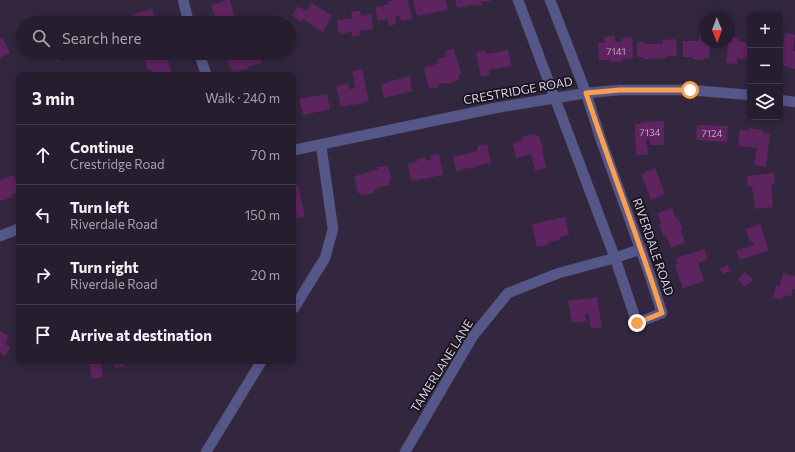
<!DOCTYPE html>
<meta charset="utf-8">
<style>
:root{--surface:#261d2f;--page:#2e2637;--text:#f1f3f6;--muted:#a4a2aa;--line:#423b4b}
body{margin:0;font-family:Commissioner,sans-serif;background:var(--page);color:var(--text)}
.controls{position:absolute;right:12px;top:12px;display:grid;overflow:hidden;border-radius:6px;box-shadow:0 2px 10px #0003}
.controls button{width:36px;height:36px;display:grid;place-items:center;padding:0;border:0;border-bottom:1px solid var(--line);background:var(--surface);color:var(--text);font:20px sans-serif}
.compass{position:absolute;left:699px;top:12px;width:36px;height:36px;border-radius:50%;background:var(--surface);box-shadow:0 2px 10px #0003;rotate:179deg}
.stop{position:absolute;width:12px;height:12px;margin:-9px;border:3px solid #fa9f4f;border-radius:50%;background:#fff}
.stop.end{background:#fa9f4f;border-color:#fff;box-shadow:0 1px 4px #0008}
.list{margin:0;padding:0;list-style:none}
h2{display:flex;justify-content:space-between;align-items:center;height:52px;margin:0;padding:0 16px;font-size:17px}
h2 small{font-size:13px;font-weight:400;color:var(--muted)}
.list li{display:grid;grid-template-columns:26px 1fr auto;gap:12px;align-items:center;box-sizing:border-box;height:60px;padding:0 16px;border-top:1px solid var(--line)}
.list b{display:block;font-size:15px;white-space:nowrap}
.list p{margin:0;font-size:13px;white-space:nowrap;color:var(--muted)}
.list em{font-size:13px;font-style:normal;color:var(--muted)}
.icon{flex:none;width:22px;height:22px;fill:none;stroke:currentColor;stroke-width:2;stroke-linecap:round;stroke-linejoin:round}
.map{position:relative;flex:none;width:795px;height:452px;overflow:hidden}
.search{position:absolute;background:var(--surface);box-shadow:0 2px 10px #0003;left:16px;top:16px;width:280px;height:44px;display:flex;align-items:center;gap:10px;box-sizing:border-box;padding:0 14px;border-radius:22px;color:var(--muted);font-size:15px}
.panel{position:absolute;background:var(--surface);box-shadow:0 2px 10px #0003;left:16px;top:72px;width:280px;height:292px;border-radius:6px}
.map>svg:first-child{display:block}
</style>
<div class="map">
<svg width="795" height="452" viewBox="0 0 795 452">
<rect width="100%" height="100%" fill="#32273f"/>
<path fill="#5e245f" d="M227,0h3l5,18 3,-1 2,6h-20l-1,-7 -4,2 -4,-13z
M396,0h12l4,19 -11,2 -1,-5 -5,1 1,7 -7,2 -1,-7 -10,2 -3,-14 9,-1 -1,-1 5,-1v-3z
M413,0h33l2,10 -31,6z
M455,0h36v1l-10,1 1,3 -9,1 -1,-1 -15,3z
M311,3l21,12 -9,17 -11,-6 1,-1 -10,-6 -1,3 -10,-6 6,-10 8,5z
M152,9l5,14h-20l-3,-9z
M355,11h5l1,5 10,-2 2,15 -14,2 1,4 -8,1v-4l-13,2 -2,-14 15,-2 -1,-5z
M699,31h6v11h5l-1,16h-5v2l-11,-1v-2h-10v-16h16z
M785,33l10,2 -2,16h2v18l-15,-4z
M615,36v6h7v-4l10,-1 1,21 -10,1v2l-13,1v-2h-11l-1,-17h7l-1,-6z
M729,37l10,1 -1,3 12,2v17l-13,-2v6l-11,-1z
M2,38l8,14 -10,6v-19z
M676,39l1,17h-10v2l-24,1v-2h-6v-15l7,-1v3h19v-4z
M454,49l7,25 -3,1 1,5 -12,4 -1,-1 -8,1 1,3 -10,2 -5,-22 14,-3 -1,-5 9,-2 -1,-6z
M485,50l1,4 22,-4 3,16 -22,4 1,5 -9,2 -5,-25z
M50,53h14l-5,9 -11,-5z
M166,53l6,21h-19l-2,-4h-3l-3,-11z
M226,53h16l2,6 3,-1v-2l12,-3 3,10 -14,4 1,2 -16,3 -1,-4h-2z
M362,69l7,32 -6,1v1l-22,4 -5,-21 12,-2 1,5 6,-1 -3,-17z
M410,76l2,15 -28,7 -3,-14z
M327,94l3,15 -27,6 -2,-10h-1v-6z
M664,121v24h-14v-6l-4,1v5h1l1,10h-12l-1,-31h6v-2z
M697,125l31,1 -1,16 -31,-2z
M749,128l14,2v3l7,1 -4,33 -12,-2 3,-17 -19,-2 2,-16 9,1z
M534,134l1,2 4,-1 2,8 1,-1 2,6h-2l4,20 -11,3 -4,-17 -15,4 -3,-15 10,-3v-4z
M487,144l4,19 -16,3 -1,3 -5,-1 -13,3 -3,-14 25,-6 -1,-5z
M439,154l4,21 -32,6 -3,-17 9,-2v-3l9,-2v3h5l-1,-4z
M388,166l3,13 -2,1 1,5 -13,3v1l-3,1 1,3 -14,2 -1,-2h-2l-4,-17 17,-4v-1l7,-1 -1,-3z
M655,168l10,26 -14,6 -10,-26z
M774,173l1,11h-4l2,23 -18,2 -3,-23 -4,1 -1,-11z
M14,175l4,11v6l-7,3 1,2 -12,4v-21z
M298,185l7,32 -11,2v-33z
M672,208l4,10 2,-1 5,13h-2l4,12 -14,6 -5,-12 -2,1 -5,-13 2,-1 -4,-9z
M565,217l4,18 -9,2v3l-12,2v3l-11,2 -5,-23z
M760,224l9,26 -29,10 -4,-9 18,-6 -2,-4 -2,1 -4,-13z
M704,249l4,10 -10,4 6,18 -21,7 -8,-23 3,-1 -2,-6z
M728,265l2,6 -8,3 -2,-6z
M745,272l8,8 -8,7 -7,-8z
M783,273l12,3v13h-2l-2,8 -7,-2 -2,5 -9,-2 3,-13 4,1z
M597,297l5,30 -11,2 -2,-16 -4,1 1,7 -14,2 -4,-22z
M0,331l9,5 -4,8 5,3 -5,9 -5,-3z
M89,362h20l-8,2 2,13 -11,2z
M114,362h10l1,4 -10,2z"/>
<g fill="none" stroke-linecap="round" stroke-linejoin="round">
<defs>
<path id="minor" d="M183,0l6,23
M199,53l7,21
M294,308l31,-50 8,-29 -12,-84
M637,323l25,-10
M206,452l55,-90
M405,452l68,-116 35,-43 51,-20 56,-15 26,-9"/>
<path id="tertiary" d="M518,0l97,258 22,65
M550,0l36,93 15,47 48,133 13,40
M780,100l15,2
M294,150l201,-42 91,-15 34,-3h70l60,5
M0,236l18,-7"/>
</defs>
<use href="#minor" stroke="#4d4259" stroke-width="11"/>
<use href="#tertiary" stroke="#4d4259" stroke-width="11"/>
<use href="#minor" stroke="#565789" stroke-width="10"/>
<use href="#tertiary" stroke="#565789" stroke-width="10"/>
</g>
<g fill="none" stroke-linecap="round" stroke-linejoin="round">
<path stroke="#fa9f4f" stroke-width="5" d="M637,323l25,-10c-23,-74 -52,-147 -76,-220l34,-3h70"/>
</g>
<g text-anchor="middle" stroke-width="3.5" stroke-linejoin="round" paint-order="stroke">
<g font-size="10" fill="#baa6c0">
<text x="616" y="55">7141</text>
<text x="650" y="136">7134</text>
<text x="712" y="137">7124</text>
</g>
<g font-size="12" fill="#d8d2e1" stroke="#17121d">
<text transform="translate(518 91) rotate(-10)" y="4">CRESTRIDGE ROAD</text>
<text transform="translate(653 247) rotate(71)" y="4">RIVERDALE ROAD</text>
<text transform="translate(442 366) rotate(-58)" y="4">TAMERLANE LANE</text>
</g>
</g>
</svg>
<div class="controls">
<button>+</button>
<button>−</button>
<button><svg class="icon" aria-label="layers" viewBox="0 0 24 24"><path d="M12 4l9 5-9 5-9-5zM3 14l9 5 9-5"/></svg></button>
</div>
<svg class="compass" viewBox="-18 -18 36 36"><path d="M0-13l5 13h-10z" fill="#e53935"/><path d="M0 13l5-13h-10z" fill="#a4a2aa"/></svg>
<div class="stop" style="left:690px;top:90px"></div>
<div class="stop end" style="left:637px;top:323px"></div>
<div class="search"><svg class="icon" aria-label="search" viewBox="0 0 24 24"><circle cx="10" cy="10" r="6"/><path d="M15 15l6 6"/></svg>Search here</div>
<section class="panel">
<h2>3 min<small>Walk · 240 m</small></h2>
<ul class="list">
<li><svg class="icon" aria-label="ahead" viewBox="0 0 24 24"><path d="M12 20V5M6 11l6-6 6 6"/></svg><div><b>Continue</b><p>Crestridge Road</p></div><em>70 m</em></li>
<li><svg class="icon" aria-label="left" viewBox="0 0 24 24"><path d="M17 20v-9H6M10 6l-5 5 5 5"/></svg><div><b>Turn left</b><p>Riverdale Road</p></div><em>150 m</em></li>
<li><svg class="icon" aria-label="right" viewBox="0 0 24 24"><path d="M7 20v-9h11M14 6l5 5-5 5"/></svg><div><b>Turn right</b><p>Riverdale Road</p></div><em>20 m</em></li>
<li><svg class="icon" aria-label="arrive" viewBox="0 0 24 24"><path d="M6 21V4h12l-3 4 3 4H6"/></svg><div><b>Arrive at destination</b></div></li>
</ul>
</section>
</div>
